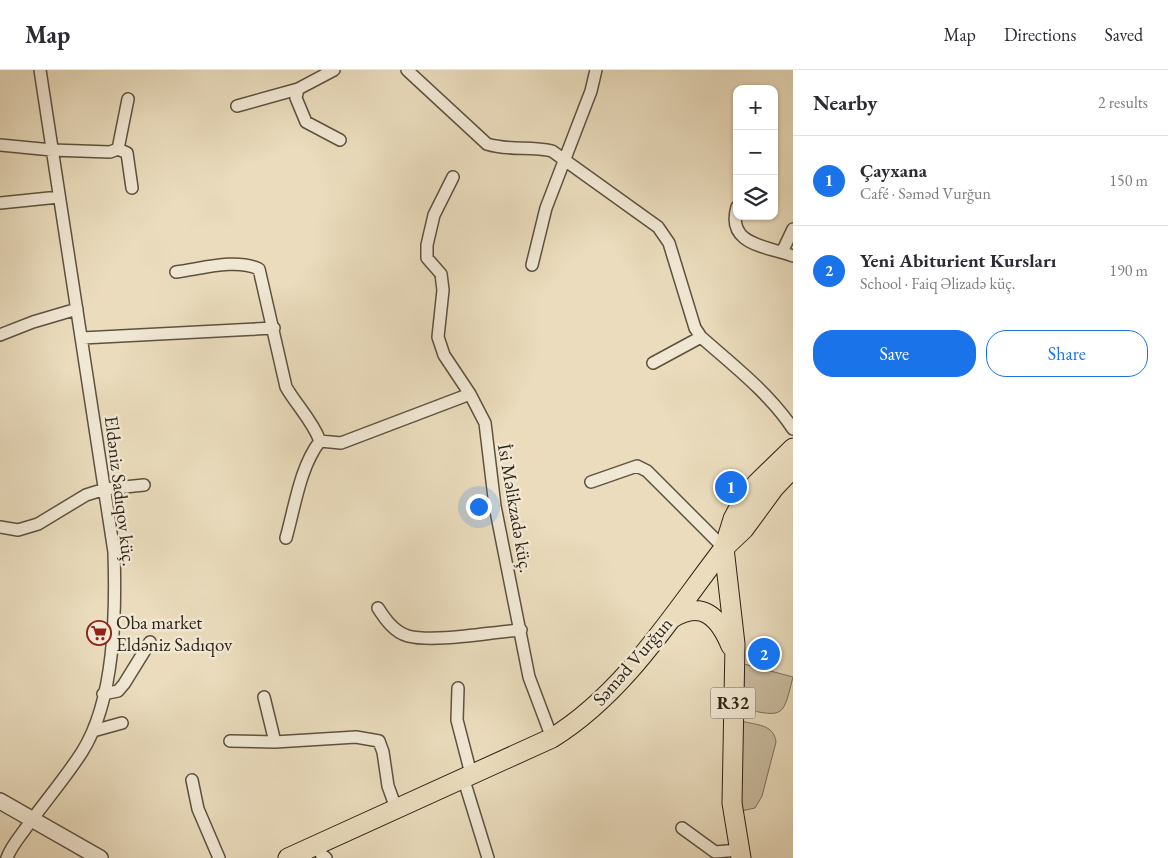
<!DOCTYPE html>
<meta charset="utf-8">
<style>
:root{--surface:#fff;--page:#f7f7f7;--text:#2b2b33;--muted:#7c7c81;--line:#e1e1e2;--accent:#1a73e8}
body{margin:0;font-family:"EB Garamond",serif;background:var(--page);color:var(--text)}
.controls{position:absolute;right:15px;top:15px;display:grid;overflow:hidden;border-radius:10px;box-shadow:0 1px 4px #0004}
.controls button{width:45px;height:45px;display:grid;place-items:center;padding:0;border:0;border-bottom:1px solid var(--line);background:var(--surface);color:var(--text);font:25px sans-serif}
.you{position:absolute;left:478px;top:436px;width:18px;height:18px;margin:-12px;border:4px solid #fff;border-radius:50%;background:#1a73e8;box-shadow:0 0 0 8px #1a73e833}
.badge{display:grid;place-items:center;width:32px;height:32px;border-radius:50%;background:var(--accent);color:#fff;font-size:16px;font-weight:700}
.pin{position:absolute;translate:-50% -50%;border:2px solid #fff;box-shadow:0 1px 5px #0006}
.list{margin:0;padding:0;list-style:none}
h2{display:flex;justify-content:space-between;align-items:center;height:65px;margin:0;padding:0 20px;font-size:21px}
h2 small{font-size:16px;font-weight:400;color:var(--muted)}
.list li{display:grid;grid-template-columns:32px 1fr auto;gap:15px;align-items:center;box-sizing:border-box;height:90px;padding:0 20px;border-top:1px solid var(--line)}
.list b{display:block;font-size:19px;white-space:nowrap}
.list p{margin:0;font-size:16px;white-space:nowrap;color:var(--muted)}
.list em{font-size:16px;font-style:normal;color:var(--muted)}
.actions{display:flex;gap:10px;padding:15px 20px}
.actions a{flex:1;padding:11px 0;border:1px solid var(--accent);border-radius:20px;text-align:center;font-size:18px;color:var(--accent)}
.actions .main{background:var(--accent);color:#fff}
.icon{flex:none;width:28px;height:28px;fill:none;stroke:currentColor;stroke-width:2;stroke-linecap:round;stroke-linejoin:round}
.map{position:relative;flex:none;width:793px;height:788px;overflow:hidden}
header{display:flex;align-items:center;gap:30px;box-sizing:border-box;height:70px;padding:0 25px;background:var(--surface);border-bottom:1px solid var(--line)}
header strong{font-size:24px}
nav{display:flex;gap:28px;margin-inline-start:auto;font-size:18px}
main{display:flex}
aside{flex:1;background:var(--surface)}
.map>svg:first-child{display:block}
</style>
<header>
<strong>Map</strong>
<nav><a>Map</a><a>Directions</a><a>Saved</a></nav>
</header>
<main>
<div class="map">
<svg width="793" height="788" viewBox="0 0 793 788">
<rect width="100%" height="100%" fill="#eadcbd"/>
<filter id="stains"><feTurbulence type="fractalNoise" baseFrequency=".004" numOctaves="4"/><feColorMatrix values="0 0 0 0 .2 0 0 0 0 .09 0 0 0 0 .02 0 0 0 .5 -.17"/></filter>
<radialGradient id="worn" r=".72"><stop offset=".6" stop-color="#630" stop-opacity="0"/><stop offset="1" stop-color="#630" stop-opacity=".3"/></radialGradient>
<path fill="#cabda1" stroke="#7c705c" d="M744,594l49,13c-10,39 -8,41 -49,32z
M741,651c15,4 33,3 35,21l-14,54 -7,12 -14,3z"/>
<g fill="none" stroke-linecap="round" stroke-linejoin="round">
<defs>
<path id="minor" d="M334,0l-36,19 -2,9 10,24 34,18
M407,0l80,74c22,7 43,2 65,7l106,76 11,16 26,85 6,9c33,29 68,56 92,92
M237,36l61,-17
M0,75l52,5 58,2 8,-3 10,-50
M118,79l9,4 5,35
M453,107l-19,38 -7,30v13l14,16 2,16 -5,47 6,18 26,39 15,29 10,83 34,171 23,61
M0,133l59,-6
M737,137c-11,38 29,39 56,49
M782,182l11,-23
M532,195l14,-57 45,-117 5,-21
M176,202c25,-3 59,-14 83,-3l27,118c11,19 26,33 34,54l21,2 129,-49
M0,265l33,-13 44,-13
M82,268l192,-10
M653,293l48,-26
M591,412l46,-16 10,5 77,77
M0,457l18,3 20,-6 48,-29 19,-6 39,-4
M286,468c9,-32 14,-71 34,-97
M378,538c7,11 16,24 30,28 27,7 83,-4 113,-6
M458,618l-1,32 14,54
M103,624l15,-3 6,-7 26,-42
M264,627l11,45
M93,661l29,-8
M230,671l45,1 81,-5 23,4 4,11 5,34 8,22
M463,707l25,81
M192,710l6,29 21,49
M682,758l33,24 24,-2
M318,775l3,9 5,4
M7,788c3,-9 10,-18 16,-26 19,-27 41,-52 59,-80 33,-52 34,-140 32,-200l-74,-482"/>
<path id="tertiary" d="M0,731l100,57"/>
<path id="primary" d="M671,549c31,-20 48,-2 60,27
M288,788l264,-120c73,-45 121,-124 172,-190l20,-19 30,-41 19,-20
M741,788l-9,-55 3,-159 -11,-96 9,-29 9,-17 15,-19 36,-35"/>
</defs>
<use href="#minor" stroke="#5d5240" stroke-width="14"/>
<use href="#tertiary" stroke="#5d5240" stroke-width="18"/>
<use href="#primary" stroke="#2e2417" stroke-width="21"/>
<use href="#minor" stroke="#f1e8d4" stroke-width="11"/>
<use href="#tertiary" stroke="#f1e8d4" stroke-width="15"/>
<use href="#primary" stroke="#eadcbd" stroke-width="19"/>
</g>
<defs>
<symbol id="supermarket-ring" viewBox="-11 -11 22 22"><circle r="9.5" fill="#f1e8d4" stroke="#8f2418" stroke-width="1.5"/><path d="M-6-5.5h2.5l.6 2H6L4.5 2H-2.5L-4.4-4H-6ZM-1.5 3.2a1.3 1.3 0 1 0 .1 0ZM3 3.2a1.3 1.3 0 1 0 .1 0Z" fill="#8f2418"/></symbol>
</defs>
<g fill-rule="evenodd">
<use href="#supermarket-ring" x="85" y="549" width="28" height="28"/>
</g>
<g text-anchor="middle" stroke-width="5" stroke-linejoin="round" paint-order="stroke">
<rect fill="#f1e8d4" stroke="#685f50" stroke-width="1" x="710.5" y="617.5" width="45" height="31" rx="4"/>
<g font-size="18" font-weight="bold" fill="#2e2417">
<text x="733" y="639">R32</text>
</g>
<g font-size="19" fill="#2e2417" stroke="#f1e8d4">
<text transform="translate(121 421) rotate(83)" y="7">Eldəniz Sadıqov küç.</text>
<text transform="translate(516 438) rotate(80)" y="7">İsi Məlikzadə küç.</text>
<text transform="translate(632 591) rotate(-49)" y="7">Səməd Vurğun</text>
</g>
<g font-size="19" fill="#2e2417" stroke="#f1e8d4" text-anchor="start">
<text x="116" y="559">Oba market<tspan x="116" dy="22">Eldəniz Sadıqov</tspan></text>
</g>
</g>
<rect width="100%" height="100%" filter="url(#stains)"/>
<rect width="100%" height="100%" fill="url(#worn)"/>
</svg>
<div class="controls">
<button>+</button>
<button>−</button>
<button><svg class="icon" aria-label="layers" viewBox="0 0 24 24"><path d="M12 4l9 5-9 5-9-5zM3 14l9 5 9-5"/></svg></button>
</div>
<div class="you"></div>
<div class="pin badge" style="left:731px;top:417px">1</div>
<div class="pin badge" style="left:764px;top:584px">2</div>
</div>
<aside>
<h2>Nearby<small>2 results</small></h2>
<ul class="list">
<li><span class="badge">1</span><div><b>Çayxana</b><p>Café · Səməd Vurğun</p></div><em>150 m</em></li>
<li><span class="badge">2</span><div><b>Yeni Abiturient Kursları</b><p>School · Faiq Əlizadə küç.</p></div><em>190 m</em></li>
</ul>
<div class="actions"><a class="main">Save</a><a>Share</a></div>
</aside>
</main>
